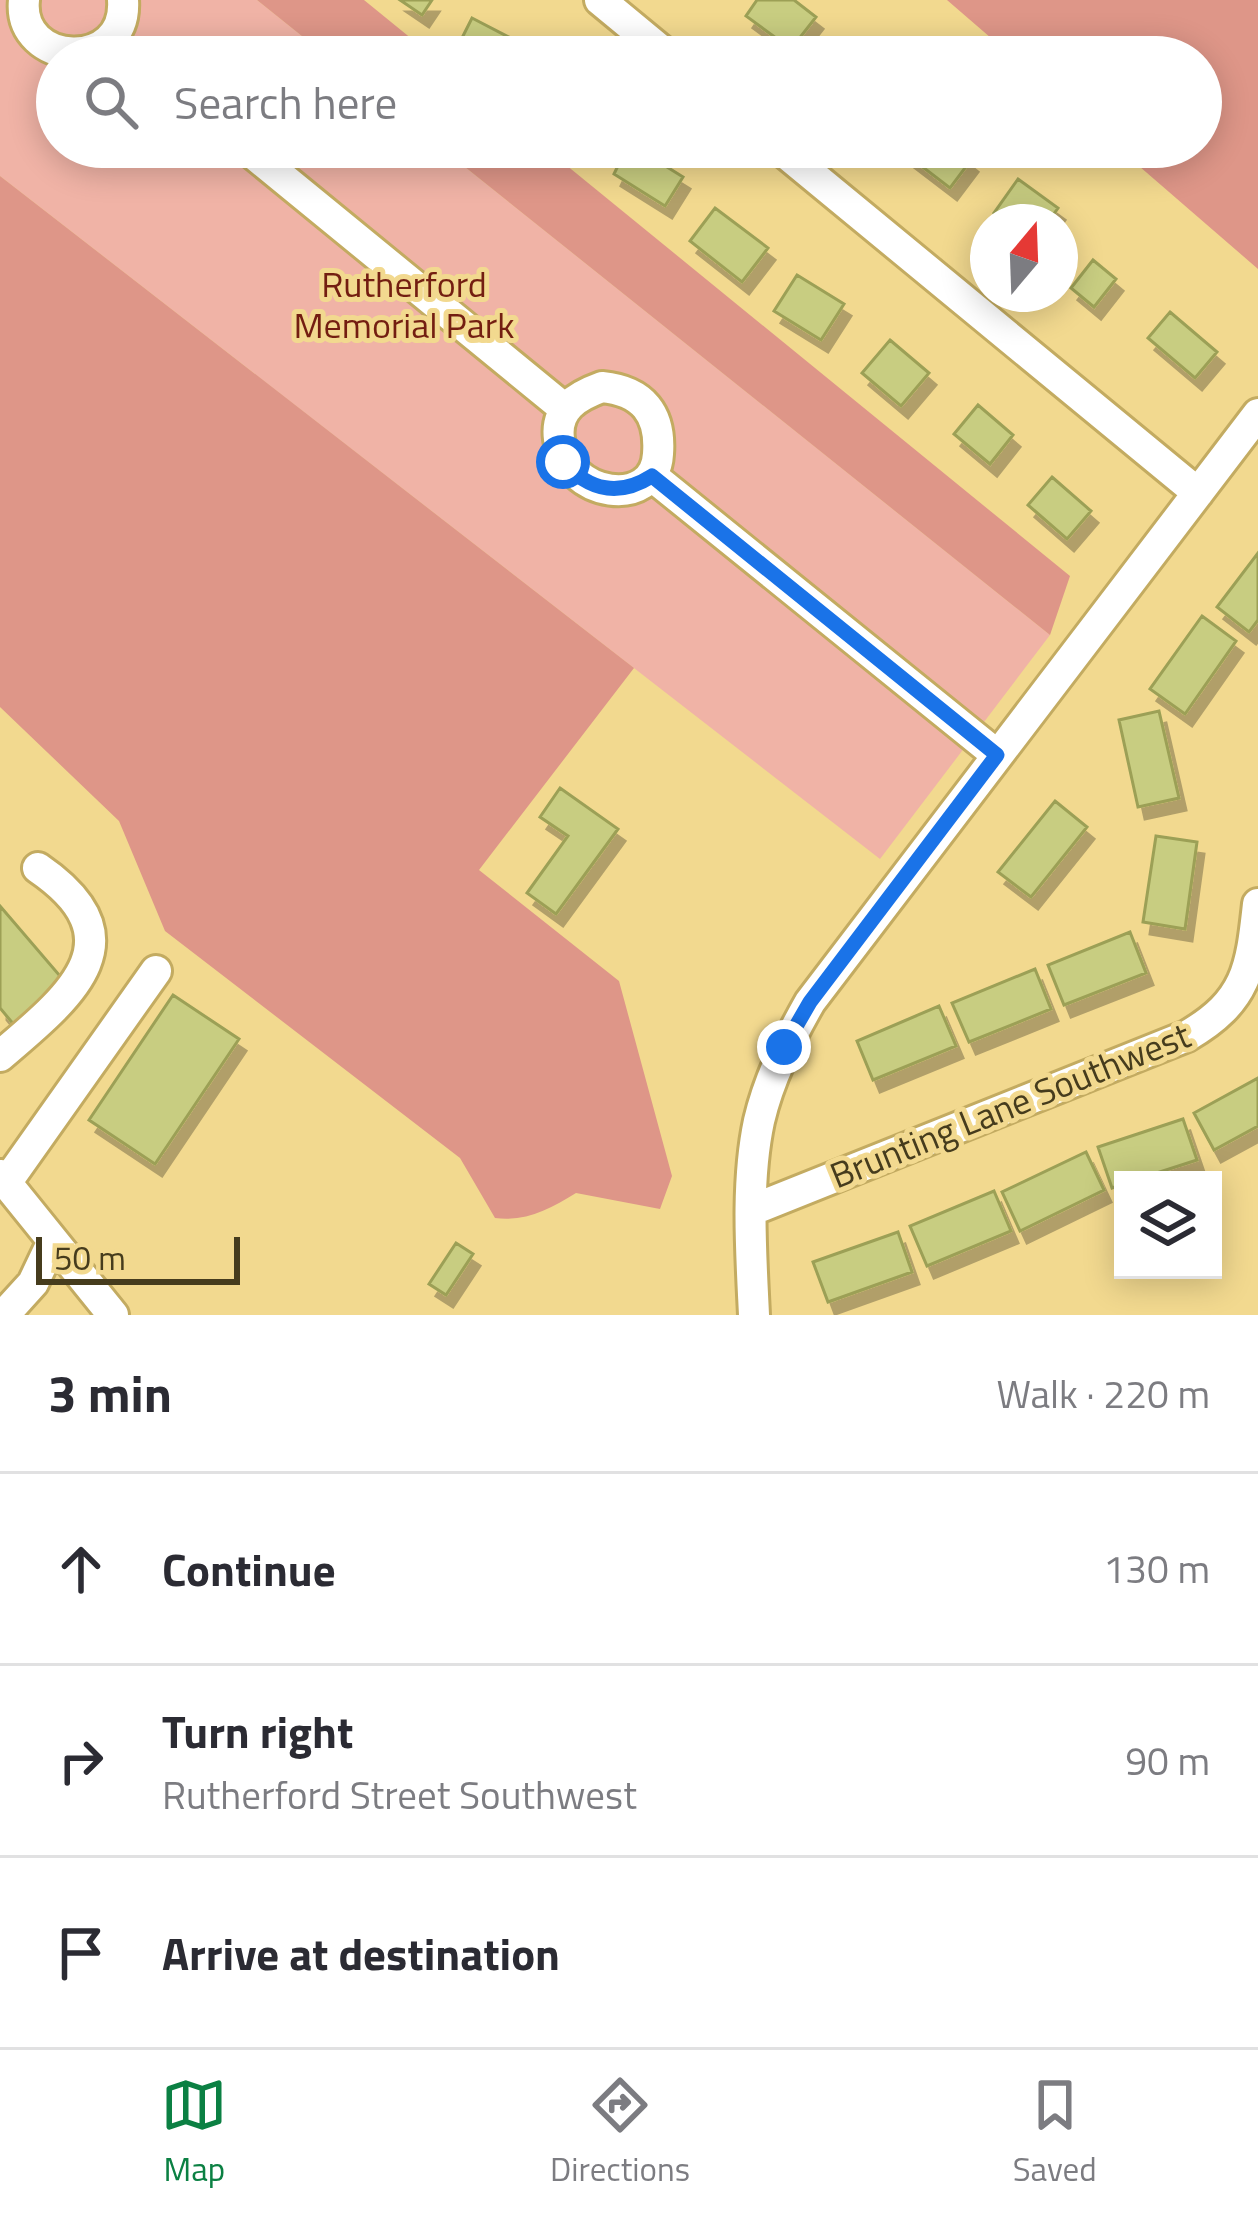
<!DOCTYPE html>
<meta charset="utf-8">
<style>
:root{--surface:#fff;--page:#f7f7f7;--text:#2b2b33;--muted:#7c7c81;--line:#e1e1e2;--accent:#0b8043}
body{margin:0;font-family:"Titillium Web",sans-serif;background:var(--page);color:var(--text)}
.controls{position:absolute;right:36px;bottom:36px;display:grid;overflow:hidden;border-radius:0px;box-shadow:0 6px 30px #0003}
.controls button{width:108px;height:108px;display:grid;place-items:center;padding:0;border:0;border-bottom:3px solid var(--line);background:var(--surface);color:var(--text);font:60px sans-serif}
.compass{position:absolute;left:970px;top:204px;width:108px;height:108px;border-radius:50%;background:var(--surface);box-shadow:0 6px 30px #0003;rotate:19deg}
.scale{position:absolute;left:36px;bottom:30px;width:204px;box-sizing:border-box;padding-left:12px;border:6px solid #463c1d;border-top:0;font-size:33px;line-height:42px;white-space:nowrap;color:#463c1d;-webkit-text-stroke:9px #f2d98f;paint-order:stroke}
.stop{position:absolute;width:36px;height:36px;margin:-27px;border:9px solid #1a73e8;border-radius:50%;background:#fff}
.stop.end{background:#1a73e8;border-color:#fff;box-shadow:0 3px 12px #0008}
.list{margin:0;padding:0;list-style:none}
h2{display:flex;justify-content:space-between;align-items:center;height:156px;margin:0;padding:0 48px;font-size:51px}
h2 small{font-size:39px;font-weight:400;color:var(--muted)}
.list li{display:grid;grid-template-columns:78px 1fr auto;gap:36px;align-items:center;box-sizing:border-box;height:192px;padding:0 48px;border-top:3px solid var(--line)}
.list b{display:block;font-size:45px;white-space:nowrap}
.list p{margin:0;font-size:39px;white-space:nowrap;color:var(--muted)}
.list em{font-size:39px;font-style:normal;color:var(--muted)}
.icon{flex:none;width:66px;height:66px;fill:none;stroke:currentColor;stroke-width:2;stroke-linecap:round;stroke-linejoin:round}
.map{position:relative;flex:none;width:1258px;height:1315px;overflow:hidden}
.search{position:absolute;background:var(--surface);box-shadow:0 6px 30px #0003;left:36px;right:36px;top:36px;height:132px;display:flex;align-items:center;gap:30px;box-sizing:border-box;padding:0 42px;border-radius:66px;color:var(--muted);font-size:45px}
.sheet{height:732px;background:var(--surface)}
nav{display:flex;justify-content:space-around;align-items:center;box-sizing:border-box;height:168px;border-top:3px solid var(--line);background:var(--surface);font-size:33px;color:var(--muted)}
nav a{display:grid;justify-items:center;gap:6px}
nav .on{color:var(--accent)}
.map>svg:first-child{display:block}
</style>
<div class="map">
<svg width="1258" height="1315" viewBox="0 0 1258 1315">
<defs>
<filter id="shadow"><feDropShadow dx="7" dy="12" stdDeviation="0" flood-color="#0004"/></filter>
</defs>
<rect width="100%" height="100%" fill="#f2d98f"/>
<path fill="#f0b3a6" d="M0,0h257l71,57h-271v90h383l610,488 -170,224 -880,-683z"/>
<path fill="#de9688" d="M257,0h107l70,57h-106z
M947,0h311v269l-141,-122h84v-90h-188z
M440,147h104l526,429 -20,59z
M0,176l634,492 -155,202 140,111 53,195 -12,33 -84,-16c-26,16 -50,29 -81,25l-35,-60 -295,-227 -46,-110 -119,-114z"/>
<path fill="#c8cd81" stroke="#9ca056" stroke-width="3" filter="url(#shadow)" d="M400,0h32l-10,15z
M757,0h37l22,17 -25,32 -45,-33z
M472,18l50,26 -7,13h-37l-20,-11z
M627,147h8l48,30 -18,29 -51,-32z
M914,147h41l16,13 -21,28 -43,-33z
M1018,179l40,29 -10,14h-41l-13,-9z
M715,208l53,40 -26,34 -52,-41z
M1093,260l23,19 -22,28 -23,-19z
M797,275l47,29 -23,36 -47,-29z
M1170,312l47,40 -22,26 -47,-40z
M890,340l39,33 -28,33 -39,-33z
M978,405l35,30 -23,29 -36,-30z
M1052,477l39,34 -24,28 -39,-34z
M1258,553v67l-9,12 -32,-25z
M1202,616l34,25 -51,73 -35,-25z
M1159,711l20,87 -41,9 -19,-87z
M560,788l58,41 -62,85 -29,-21 41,-57 -28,-19z
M1055,801l32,26 -56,70 -33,-25z
M1156,836l41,6 -12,87 -42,-7z
M0,906l66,77 -51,43 -15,-18z
M1130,932l16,41 -82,32 -16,-40z
M1035,969l16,40 -82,33 -17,-39z
M173,995l66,44 -84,125 -66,-44z
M939,1006l17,40 -83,34 -16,-39z
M1258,1078v48l-44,24 -20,-37z
M1183,1119l14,41 -62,20h-12v4l-11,4 -14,-41z
M1086,1152l18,38 -84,41 -18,-39z
M994,1191l17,40 -84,35 -17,-40z
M898,1232l14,40 -84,30 -15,-40z
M456,1243l17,11 -27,41 -17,-11z"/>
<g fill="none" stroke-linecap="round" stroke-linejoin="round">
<defs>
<path id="minor" d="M24,0c-7,67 104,73 99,0
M600,0l69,57
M245,147l320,262
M778,147l420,346
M602,387c41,4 59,27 56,67 -3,56 -92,44 -99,-15 -4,-30 18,-43 43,-52z
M652,476l345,279
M0,1056c68,-58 143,-116 38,-188
M0,1175l113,140
M6,1183l150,-212
M752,1210l435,-174c60,-35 64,-67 71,-132
M4,1315l29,-32 20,-42
M754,1315c-3,-63 -8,-133 5,-194 10,-43 30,-82 51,-119l448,-588"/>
</defs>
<use href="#minor" stroke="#c3ab61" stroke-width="36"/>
<use href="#minor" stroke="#fff" stroke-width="30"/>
</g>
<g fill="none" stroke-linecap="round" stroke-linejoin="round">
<path stroke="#1a73e8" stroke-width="15" d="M563,462c27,29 56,35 89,14l345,279 -187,247 -26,45"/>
</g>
<g text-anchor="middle" stroke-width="10" stroke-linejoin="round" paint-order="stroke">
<g font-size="36" fill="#731e11" stroke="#f2d98f">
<text x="404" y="297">Rutherford<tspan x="404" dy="41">Memorial Park</tspan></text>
</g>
<g font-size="36" fill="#463c1d" stroke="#f2d98f">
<text transform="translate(1010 1105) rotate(-22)" y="13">Brunting Lane Southwest</text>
</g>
</g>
</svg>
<div class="controls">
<button><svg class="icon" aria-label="layers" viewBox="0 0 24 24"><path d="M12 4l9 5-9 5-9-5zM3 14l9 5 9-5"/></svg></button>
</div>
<svg class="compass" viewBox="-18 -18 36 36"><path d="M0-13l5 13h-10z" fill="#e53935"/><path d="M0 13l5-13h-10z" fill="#7c7c81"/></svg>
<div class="scale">50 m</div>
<div class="stop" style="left:563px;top:462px"></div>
<div class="stop end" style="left:784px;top:1047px"></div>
<div class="search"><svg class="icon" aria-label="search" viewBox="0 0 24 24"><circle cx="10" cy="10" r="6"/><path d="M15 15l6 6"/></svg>Search here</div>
</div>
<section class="sheet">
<h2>3 min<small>Walk · 220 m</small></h2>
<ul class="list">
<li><svg class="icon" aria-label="ahead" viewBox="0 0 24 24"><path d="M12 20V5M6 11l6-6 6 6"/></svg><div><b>Continue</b></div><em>130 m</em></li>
<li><svg class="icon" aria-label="right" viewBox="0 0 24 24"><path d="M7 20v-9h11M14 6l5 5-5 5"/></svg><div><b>Turn right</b><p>Rutherford Street Southwest</p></div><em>90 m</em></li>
<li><svg class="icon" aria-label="arrive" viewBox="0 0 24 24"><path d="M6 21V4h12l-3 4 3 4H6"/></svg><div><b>Arrive at destination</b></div></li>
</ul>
</section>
<nav>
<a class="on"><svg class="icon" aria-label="map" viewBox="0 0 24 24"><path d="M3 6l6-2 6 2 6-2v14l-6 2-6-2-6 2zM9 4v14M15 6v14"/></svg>Map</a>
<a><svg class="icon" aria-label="directions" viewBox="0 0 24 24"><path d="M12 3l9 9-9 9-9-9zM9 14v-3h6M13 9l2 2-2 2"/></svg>Directions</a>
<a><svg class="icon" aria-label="saved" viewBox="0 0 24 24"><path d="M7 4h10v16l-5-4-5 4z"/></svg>Saved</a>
</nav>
